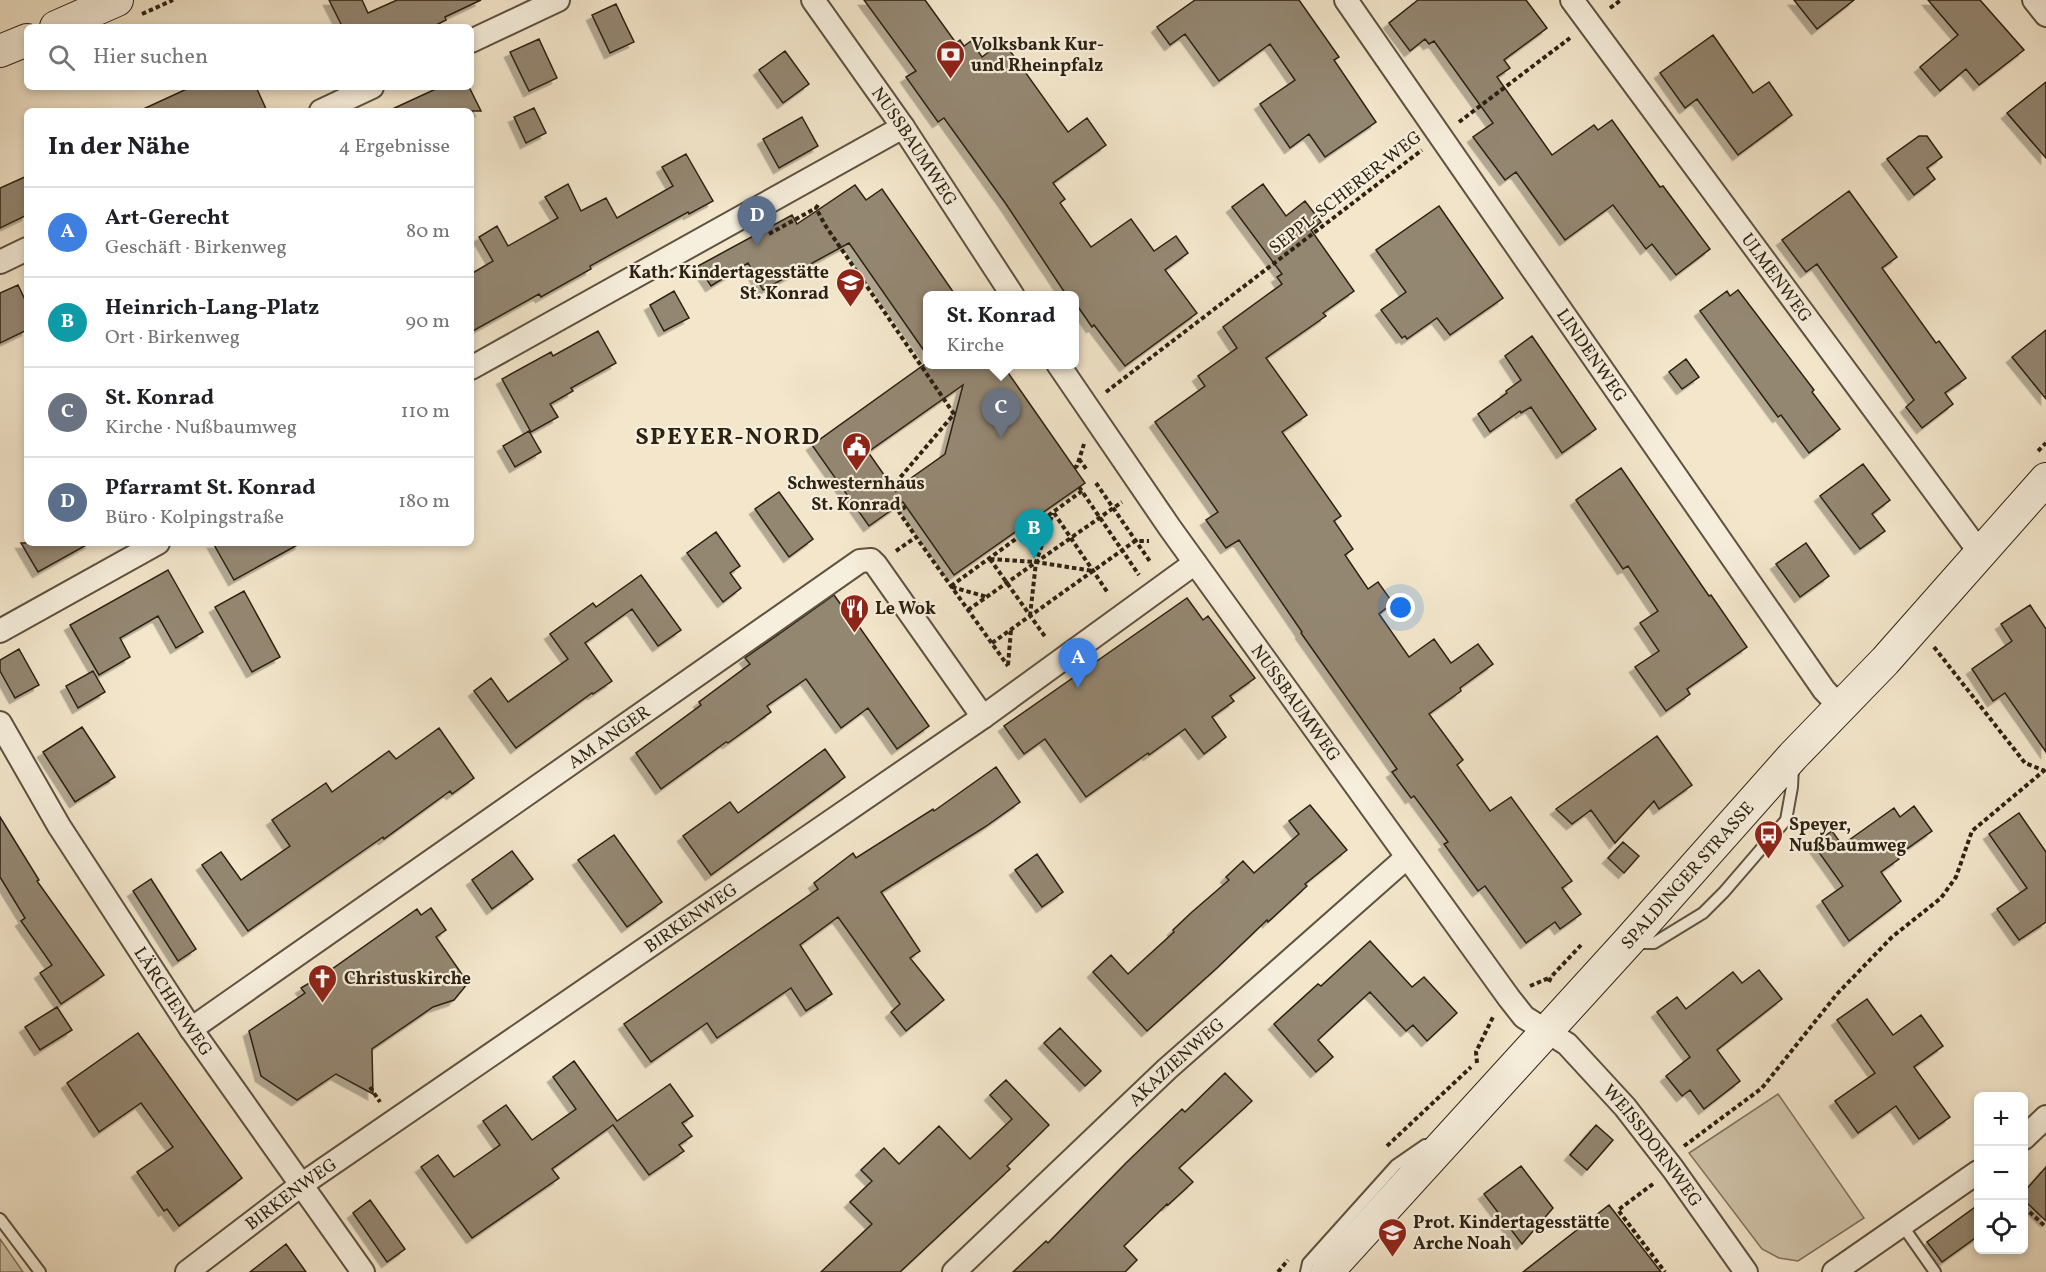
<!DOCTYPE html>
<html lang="de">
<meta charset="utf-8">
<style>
:root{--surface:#fff;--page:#f2f2f2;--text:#202124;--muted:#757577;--line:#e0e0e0;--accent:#8f2418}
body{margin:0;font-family:Vollkorn,serif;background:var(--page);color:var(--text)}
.controls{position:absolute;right:18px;bottom:18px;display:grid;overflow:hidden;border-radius:9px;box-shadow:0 3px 9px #0003}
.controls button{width:54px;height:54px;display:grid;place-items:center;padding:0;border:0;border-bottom:2px solid var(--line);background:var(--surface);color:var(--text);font:30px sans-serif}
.you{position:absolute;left:1401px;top:608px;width:21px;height:21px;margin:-15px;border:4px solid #fff;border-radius:50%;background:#1a73e8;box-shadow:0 0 0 9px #1a73e833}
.badge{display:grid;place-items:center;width:39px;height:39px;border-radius:50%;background:var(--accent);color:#fff;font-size:20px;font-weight:700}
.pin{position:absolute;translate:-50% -50px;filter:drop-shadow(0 2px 3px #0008)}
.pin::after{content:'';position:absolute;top:32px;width:21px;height:18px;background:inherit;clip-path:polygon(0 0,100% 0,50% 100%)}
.popup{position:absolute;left:923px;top:291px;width:156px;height:78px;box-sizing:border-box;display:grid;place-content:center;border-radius:9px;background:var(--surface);filter:drop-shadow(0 2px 4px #0005);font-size:20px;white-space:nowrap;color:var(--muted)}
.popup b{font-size:22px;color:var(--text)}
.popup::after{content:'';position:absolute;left:50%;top:100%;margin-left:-12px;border:12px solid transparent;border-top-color:var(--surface)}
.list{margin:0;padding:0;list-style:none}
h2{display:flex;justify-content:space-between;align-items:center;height:78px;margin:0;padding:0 24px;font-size:26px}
h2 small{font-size:20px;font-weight:400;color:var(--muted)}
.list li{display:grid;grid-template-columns:39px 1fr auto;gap:18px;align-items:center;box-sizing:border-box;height:90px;padding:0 24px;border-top:2px solid var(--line)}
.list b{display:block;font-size:22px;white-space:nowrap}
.list p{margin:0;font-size:20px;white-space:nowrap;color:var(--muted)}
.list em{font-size:20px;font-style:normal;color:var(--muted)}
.icon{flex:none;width:33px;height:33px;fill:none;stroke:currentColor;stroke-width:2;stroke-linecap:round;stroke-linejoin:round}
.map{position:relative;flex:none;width:2046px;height:1272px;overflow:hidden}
.search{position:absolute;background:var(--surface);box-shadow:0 3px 9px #0003;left:24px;top:24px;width:450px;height:66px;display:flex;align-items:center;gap:15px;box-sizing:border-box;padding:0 21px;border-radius:9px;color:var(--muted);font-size:22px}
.panel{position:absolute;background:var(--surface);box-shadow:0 3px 9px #0003;left:24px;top:108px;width:450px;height:438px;border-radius:9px}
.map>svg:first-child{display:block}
</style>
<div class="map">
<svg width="2046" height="1272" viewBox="0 0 2046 1272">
<defs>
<filter id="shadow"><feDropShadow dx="-5.5" dy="5.5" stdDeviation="0" flood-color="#0004"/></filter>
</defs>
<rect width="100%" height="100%" fill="#f3e6cb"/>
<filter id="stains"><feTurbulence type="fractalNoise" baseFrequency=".00333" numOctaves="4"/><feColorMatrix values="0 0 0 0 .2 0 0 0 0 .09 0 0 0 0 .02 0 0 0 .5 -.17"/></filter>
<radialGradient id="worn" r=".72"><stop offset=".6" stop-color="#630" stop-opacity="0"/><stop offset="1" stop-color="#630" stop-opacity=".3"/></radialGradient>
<path fill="#d1c5ac" stroke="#7f735f" stroke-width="1.5" d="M1778,1094l86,124 -66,43 -19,-3 -17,-9 -73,-96z
M0,1239l23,33h-23z"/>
<path fill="#948772" stroke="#2d2112" stroke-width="1.5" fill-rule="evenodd" filter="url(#shadow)" d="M329,0h33l6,13 29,-13h84l-36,17 1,3 -14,7h-98l7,-3z
M864,0h61l31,43 4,-3 4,6 7,-5 11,16 21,-16 65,91 19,-14 19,27 -53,38 12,16 -5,4 31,44 40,-28 23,32 22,-15 12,17 -23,17 32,43 -72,53 -31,-41 -2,2 -18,-26v-5h-7l-61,-92 -62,-86 -6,4 -32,-45 10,-6z
M1195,0h104l40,57 -5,3 42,62 -51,35 -16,-23 -19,14 -30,-44 35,-24 -25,-36 -51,37 -34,-47 -15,11 -13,-18z
M1418,0h108l21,28 -43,32 6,8 -13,9 55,78 42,-30 4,5 14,-10 48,67 3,-1 47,63 -34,26 -24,-31 -6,5 -33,-44 -48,35 -49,-68 -11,8 -32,-43 20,-14 -59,-82 -5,3 -4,-5 -15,12 -21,-28z
M1794,0h60l-37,29z
M1928,0h52l44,50 -45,35 -13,-16 -26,22 -20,-24 38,-32z
M616,4l18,38 -24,11 -18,-38z
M1713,35l40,58 16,-11 23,33 -54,40 -41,-56 -12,9 -25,-35z
M539,39l18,39 -28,13 -19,-39z
M785,51l24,33 -26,19 -24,-33z
M2046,82v76l-39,-45z
M191,87h65l11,24h-128z
M440,87h29l12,24h-93z
M534,108l12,25 -20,10 -12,-26z
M802,117l16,29 -39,22 -16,-29z
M1919,136h8l15,21 -15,11 8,11 -21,16 -27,-36z
M686,154l27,47 -24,13 -1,-2 -98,54 1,3 -50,28 -2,-3 -68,38v-58l22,-13 -14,-24 18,-11 11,20 50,-28 -13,-21 23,-13 13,27 25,-13 11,20 56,-32 -11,-19z
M27,176v39l-27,13v-40z
M1263,184l23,32 19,-15 16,21 -10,8 43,61 -31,22 3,3 -60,42 41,57 -25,17 59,84 -7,5 19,28 -8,6 23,34 10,-7 15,21 -14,11 30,43 25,-18 17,24 27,-19 15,20 -33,24 1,3 -32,23 34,46 -6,5 33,46 21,-14 61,84 -10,7 19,26 -21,15 -5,-7 -29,21 -41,-57 -7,5 -34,-47 4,-2 -34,-46 -3,2 -19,-26 5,-3 -96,-136 1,-1 -63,-92 -13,8 -20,-28 12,-8 -63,-90 50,-36 -7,-10 39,-28 -14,-21 59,-43 -5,-7 5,-3 -50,-67z
M855,185l11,15 16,-11 74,107h-29v59l-78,-112 -86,47 -15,-27 -37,23 -13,-20 94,-51 5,9z
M1849,191l48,66 -15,11 54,75 3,-2 27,37 -21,15 8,11 -31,24 -16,-21 8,-7 -97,-136 -11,8 -24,-32z
M1439,206l64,92 -53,37 -13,-17 -30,21 -2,-3 -3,2 -21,-28 25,-18 -30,-42z
M18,285l9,19v26l-27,13v-50z
M1738,290l76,100 -2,2 28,37 -31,24 -28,-38 -3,2 -78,-106 27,-20 3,5z
M674,291l15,27 -25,13 -14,-26z
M2046,330v69l-34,-42z
M598,331l18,32 -45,25 2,3 -23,13 8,13 -27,15 -29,-53 49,-27 2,4z
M1532,336l64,93 -34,24 -31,-46 -10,6 -1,-2 -30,21 -12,-18 29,-21 -1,-2 15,-11 -16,-24z
M1686,359l13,18 -17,12 -13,-17z
M925,364h77l83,119 -131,92 -51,-73 -34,24 -57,-81zM963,385l-18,69 -51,36 2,2 -28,-40z
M529,431l12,21 -26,15 -12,-21z
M1863,464l27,36 -18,14 13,17 -25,18 -40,-53z
M1621,468l88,128 2,-1 36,52 -60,42 3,5 -24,17 -31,-44 24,-16 -19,-28 18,-12 -30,-45 -5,3 -47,-69z
M779,492l34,47 -24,18 -34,-48z
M716,532l24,34 -10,7 11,15 -18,14 -36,-49z
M21,543h69l-52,29z
M213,543h88l-67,37z
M1806,543l23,33 -29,21 -24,-33z
M168,570l35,62 -27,16 -18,-32 -38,22 10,19 -31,18 -29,-50z
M641,575l40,55 -23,16 -26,-37 -47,34 27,38 -19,13 -1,-1 -76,55 -42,-57 17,-13 17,24 60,-43 -18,-25 43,-31 3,4z
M244,591l36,66 -28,15 -37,-65z
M834,595l10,14 2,-1 83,118 -32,23 -29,-41 -27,20 -35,-49 -39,27 4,6 -43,31 -2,-1 -65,47 -25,-36 65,-48 -2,-3 51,-38 -5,-6z
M1187,598l16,22 5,-4 47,62 -25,18 4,5 -22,16 14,20 -22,17 -19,-25 -36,26 -1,-2 -62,44 -41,-58 -21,15 -20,-28z
M2030,605l16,24v123l-41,-59 -12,8 -21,-32 40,-28 -11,-17z
M19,649l20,36 -24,13 -15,-27v-11z
M93,671l12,21 -27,16 -12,-22z
M82,727l33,50 -40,25 -32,-50z
M439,728l35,50 -22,16 -2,-3 -66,48 -1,-2 -135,94 -46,-66 19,-13 20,28 49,-34 -18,-26 54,-37 6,9 57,-41 7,8z
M1657,736l35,49 -33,24 -5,-8 -39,42 -24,-33 -19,14 -16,-15z
M825,749l20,28 -134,98 -28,-39 47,-34 8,11z
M996,767l24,35 -35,25 -104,65 39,59 -10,7 34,42 -38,31 -15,-19 9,-8 -62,-87 -38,28 32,49 -26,17 -15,-23 -74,50 -10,-15 -56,39 -27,-38 194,-135 -4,-6 39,-30 3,5 77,-49 1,2z
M1310,805l37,45 -42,34 2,2 -39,36 -1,-2 -50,48 -70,63 -54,-59 18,-17 17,19 46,-42 -1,-2 19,-18 37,-32 -3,-3 17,-16 11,12 45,-39 -10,-13z
M1914,806l18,25 -35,25 2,3 -18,13 20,29 -52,40 -27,-40 21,-15 -30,-42 19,-13 10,14 52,-37 6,9z
M2019,813l27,39v70l-27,18 -22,-31 30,-21 -38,-54z
M0,817l39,63 -2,1 67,94 -43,29 -21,-31 12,-8 -31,-44 4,-3 -25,-41z
M614,835l48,67 -35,25 -49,-67z
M1623,842l16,14 -15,17 -16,-15z
M512,851l21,28 -41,30 -20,-29z
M1037,854l26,38 -21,15 -27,-37z
M151,879l45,70 -18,12 -45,-70z
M431,908l15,22 -10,7 32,46 -14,17 -21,7 -61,42 1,45 -37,-20 -39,26 -36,-24 -12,-45 56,-38 -4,-5 28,-17 88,-62 4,6z
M1370,941l42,46 12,-10 33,36 -30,28 -14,-16 -7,6 -36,-39 -52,48 15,17 -17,15 -42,-48 44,-40 3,2z
M1759,970l23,29 -65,51 23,31 -36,28 -14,-19 -8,6 -16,-20 24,-19 -33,-45 20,-15 9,12 47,-37 9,11z
M1867,999l26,36 28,-20 22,31 -29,21 36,50 -31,22 -23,-33 -38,27 -23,-32 40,-28 -38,-53z
M57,1007l15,23 -32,20 -15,-23z
M1060,1028l41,43 -16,15 -41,-43z
M138,1033l104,145 -63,48 -12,-17 -3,2 -27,-39 36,-25 -32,-44 -42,29 -32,-49z
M574,1061l43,60 53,-37 23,32 -11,7 10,13 -13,9 5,6 -35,24 -36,-50 -61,44 7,9 -87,60 -51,-71 17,-12 16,22 46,-32 -17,-24 23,-16 26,35 44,-31 -23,-32z
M1225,1073l27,28 -73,67 14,14 -25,23 -1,-1 -43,42 13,14 -12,12h-112l33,-31 2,2 79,-81 55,-53 3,3z
M1006,1080l43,45 -42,41 3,3 -110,103h-79l51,-48 -22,-22 22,-21 -11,-11 23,-22 15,16 40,-38 31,33 42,-40 -22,-24z
M1596,1125l17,15 -26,30 -17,-15z
M1521,1166l32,42 -31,36 -38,-50z
M2046,1167v54l-22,-21v-8z
M370,1200l35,49 -18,13 -34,-49z
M1609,1205l52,67h-138z
M1978,1205v31l-36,26 -15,-20z
M286,1244l20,28h-56z"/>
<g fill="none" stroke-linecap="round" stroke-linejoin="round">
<defs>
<path id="lane" d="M1636,943h18l49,-30 21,-21 62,-72 6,-33 1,-20
M0,1219l40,53
M1902,1225l33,47
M1306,1272l2,-9 88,-98 29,-20"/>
<g id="street">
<path id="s1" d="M813,0l90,127 110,169"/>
<path id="s2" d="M1346,0l478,690 17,18"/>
<path id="s3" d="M1572,0l409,554"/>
<path d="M2034,0l12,15"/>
<path d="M471,41l87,-41"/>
<path d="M321,111l51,-24"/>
<path d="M0,262l27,-13"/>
<path id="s4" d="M1058,364l112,164 339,470 15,19 43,27 58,63 48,62 73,103"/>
<path d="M471,368l432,-241"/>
<path d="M0,631l158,-88"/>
<path id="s5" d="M0,723l59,103 132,203 172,243"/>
<path id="s6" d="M191,1029l669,-468 11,-1 5,5 107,152"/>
<path d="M2024,1138l22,-21"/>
<path id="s7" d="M187,1272l114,-87 682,-468 212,-154"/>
<path id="s8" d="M954,1272l213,-203 239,-211"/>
<path d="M1834,1272l144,-100"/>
</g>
<g id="secondary">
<path d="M56,27l61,-27"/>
<path d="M0,51l27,-11"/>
<path id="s9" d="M1327,1272l300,-329 166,-187 92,-95 161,-182"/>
</g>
</defs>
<use href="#lane" stroke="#5e5240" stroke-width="14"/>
<use href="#street" stroke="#5e5240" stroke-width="26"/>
<use href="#secondary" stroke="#2d2112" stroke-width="34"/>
<path stroke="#2d2112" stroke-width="4" stroke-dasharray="4.5 3" stroke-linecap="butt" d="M1610,8l11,-8
M142,14l31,-14
M433,26l1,1
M1459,122l111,-84
M818,205l-2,3 9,17 129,189 -56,66 3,5
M769,234l47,-26
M1106,392l316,-242
M2038,451l8,-8
M1079,459l8,11
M1074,468l3,-2 7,-22
M1096,483l55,80
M1079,487l60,88
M906,506l-7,6 17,25
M1054,513l54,80
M896,551l20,-14 92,129
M990,559l46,3 57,9
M990,559l56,79
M951,586l131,-95
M952,587l35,10
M968,610l154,-108
M1030,616l6,-54 17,-49
M992,643l143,-102h14
M1934,647l91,116 20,8
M1008,665l3,-35
M1549,982l2,-5 30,-32
M310,983l9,-8 -2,-3
M1530,986l21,-9
M1477,1063l-1,-11 17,-35
M370,1087l10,15
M1387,1146l84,-79
M1684,1146l78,-58 75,-94 55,-57 49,-39 15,-21 16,-46 74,-62
M1653,1184l-35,26 47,62
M2024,1207l22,20
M1278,1272l10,-12"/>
<use href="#lane" stroke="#f7efdd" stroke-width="10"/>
<use href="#street" stroke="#f7efdd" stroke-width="22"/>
<use href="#secondary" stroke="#f7efdd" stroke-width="32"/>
</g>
<defs>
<symbol id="bank-pin" viewBox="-11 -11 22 30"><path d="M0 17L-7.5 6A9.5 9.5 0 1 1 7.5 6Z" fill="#8f2418" stroke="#f7efdd"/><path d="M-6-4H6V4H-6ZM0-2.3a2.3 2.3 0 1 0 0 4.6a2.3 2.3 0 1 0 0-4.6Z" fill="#fff"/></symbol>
<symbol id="school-pin" viewBox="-11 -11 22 30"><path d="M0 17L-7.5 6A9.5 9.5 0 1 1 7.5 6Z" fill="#8f2418" stroke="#f7efdd"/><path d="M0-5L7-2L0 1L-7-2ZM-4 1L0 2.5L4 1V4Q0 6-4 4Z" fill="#fff"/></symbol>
<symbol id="civic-pin" viewBox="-11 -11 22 30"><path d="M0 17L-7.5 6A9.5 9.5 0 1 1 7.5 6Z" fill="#8f2418" stroke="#f7efdd"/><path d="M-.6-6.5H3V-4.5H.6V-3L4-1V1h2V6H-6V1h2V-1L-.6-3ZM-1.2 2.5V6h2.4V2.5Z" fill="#fff"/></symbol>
<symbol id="restaurant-pin" viewBox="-11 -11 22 30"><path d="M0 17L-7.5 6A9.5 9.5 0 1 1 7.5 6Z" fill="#8f2418" stroke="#f7efdd"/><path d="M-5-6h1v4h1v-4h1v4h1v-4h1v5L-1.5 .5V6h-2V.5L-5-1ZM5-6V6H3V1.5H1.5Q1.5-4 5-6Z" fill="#fff"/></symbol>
<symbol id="bus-pin" viewBox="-11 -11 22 30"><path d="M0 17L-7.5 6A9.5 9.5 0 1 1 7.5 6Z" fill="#8f2418" stroke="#f7efdd"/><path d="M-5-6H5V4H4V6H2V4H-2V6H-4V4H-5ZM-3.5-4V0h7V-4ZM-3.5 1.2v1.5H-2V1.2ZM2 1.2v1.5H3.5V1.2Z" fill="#fff"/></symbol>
<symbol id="church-pin" viewBox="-11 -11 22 30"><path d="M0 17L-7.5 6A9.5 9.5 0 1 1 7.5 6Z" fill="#8f2418" stroke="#f7efdd"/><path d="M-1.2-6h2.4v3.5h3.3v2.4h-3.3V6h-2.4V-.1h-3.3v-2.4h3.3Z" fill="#fff"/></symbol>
</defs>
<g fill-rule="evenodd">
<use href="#bank-pin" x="934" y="38" width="33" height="45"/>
<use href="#school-pin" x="834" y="266" width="33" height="45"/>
<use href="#civic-pin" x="840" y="430" width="33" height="45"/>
<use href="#restaurant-pin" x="838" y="592" width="33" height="45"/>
<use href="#bus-pin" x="1752" y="818" width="33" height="45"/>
<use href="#church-pin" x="306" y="962" width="33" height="45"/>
<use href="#school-pin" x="1376" y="1216" width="33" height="45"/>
</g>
<g text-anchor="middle" stroke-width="4.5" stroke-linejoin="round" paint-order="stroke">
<g font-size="18" font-weight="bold" fill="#2d2112" stroke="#f7efdd" text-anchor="start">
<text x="971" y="50">Volksbank Kur-<tspan x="971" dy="21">und Rheinpfalz</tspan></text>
<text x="829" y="278" text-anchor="end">Kath. Kindertagesstätte<tspan x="829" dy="21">St. Konrad</tspan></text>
<text x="856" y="489" text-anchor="middle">Schwesternhaus<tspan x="856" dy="21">St. Konrad</tspan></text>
<text x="875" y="614">Le Wok</text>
<text x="1789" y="830">Speyer,<tspan x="1789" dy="21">Nußbaumweg</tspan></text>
<text x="344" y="984">Christuskirche</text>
<text x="1413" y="1228">Prot. Kindertagesstätte<tspan x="1413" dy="21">Arche Noah</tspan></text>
</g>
<g font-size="18" fill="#2d2112" stroke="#f7efdd">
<text dy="6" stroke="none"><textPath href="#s1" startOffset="178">NUSSBAUMWEG</textPath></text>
<text transform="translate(1345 192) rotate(-38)" y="6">SEPPL-SCHERER-WEG</text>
<text dy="6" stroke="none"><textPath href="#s3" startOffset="345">ULMENWEG</textPath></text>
<text dy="6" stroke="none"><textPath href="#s2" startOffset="432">LINDENWEG</textPath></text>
<text dy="6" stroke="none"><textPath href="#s4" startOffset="414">NUSSBAUMWEG</textPath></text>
<text dy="6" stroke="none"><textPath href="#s6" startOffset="510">AM ANGER</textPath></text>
<text dy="6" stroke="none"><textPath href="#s9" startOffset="536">SPALDINGER STRASSE</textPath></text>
<text dy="6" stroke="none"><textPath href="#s7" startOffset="616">BIRKENWEG</textPath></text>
<text dy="6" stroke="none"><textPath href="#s5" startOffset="328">LÄRCHENWEG</textPath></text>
<text dy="6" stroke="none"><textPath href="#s8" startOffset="306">AKAZIENWEG</textPath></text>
<text dy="6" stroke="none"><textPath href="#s4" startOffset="986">WEISSDORNWEG</textPath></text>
<text dy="6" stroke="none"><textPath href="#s7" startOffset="130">BIRKENWEG</textPath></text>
</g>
<g font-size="24" font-weight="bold" letter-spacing="1.5" fill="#2d2112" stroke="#f7efdd">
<text x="728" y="444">SPEYER-NORD</text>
</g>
</g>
<rect width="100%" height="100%" filter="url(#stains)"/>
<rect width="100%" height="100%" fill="url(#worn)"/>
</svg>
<div class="controls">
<button>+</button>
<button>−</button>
<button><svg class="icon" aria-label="locate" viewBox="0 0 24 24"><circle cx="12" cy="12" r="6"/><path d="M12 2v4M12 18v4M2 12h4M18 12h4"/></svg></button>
</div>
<div class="you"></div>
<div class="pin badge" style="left:1078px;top:688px;background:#3f7fe0">A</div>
<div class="pin badge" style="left:1034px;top:559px;background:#0f9aa8">B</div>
<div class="pin badge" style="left:1001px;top:438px;background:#6b7280">C</div>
<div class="popup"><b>St. Konrad</b>Kirche</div>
<div class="pin badge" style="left:757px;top:246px;background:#5c6f8a">D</div>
<div class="search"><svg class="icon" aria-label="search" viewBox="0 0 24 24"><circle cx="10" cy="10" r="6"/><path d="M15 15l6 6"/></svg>Hier suchen</div>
<section class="panel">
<h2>In der Nähe<small>4 Ergebnisse</small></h2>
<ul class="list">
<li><span class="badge" style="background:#3f7fe0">A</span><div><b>Art-Gerecht</b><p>Geschäft · Birkenweg</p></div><em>80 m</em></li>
<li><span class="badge" style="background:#0f9aa8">B</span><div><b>Heinrich-Lang-Platz</b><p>Ort · Birkenweg</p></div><em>90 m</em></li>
<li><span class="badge" style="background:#6b7280">C</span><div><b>St. Konrad</b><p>Kirche · Nußbaumweg</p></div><em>110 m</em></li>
<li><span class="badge" style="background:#5c6f8a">D</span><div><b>Pfarramt St. Konrad</b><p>Büro · Kolpingstraße</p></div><em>180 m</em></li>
</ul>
</section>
</div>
